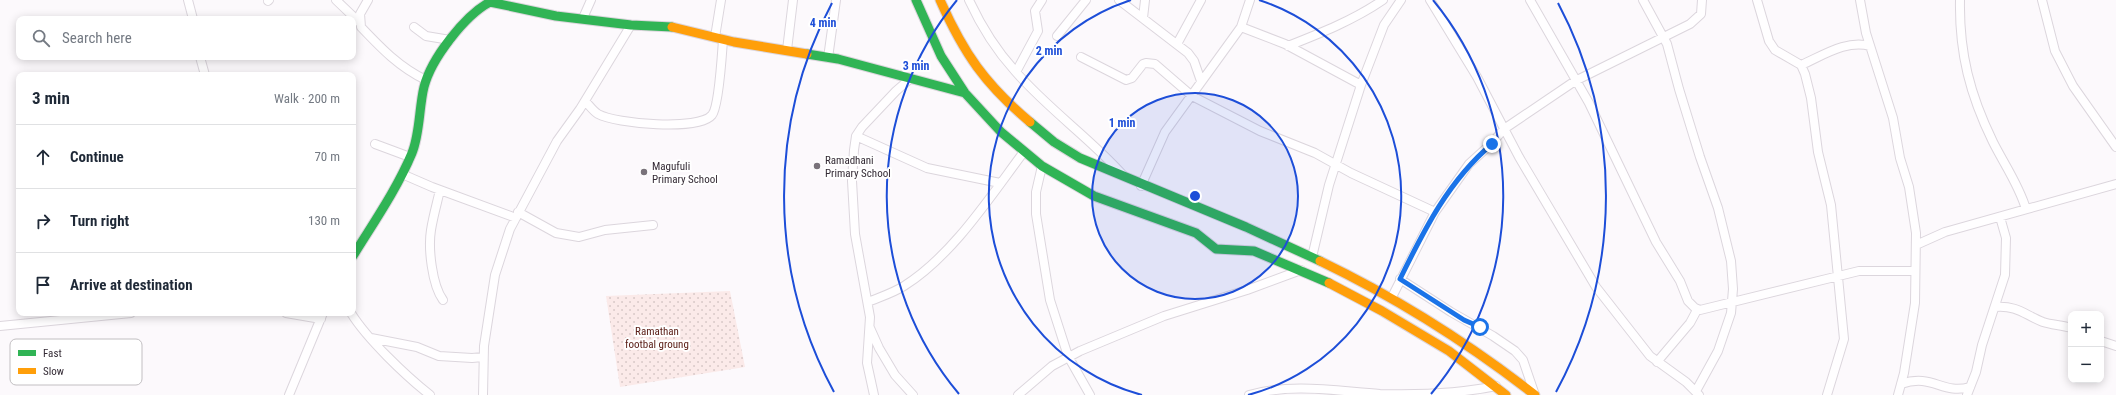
<!DOCTYPE html>
<meta charset="utf-8">
<style>
:root{--surface:#fff;--page:#f2f2f3;--text:#1f2937;--muted:#747a83;--line:#e0e1e3}
body{margin:0;font-family:"Roboto Condensed",sans-serif;background:var(--page);color:var(--text)}
.controls{position:absolute;right:12px;bottom:12px;display:grid;overflow:hidden;border-radius:8px;box-shadow:0 2px 10px #0003}
.controls button{width:36px;height:36px;display:grid;place-items:center;padding:0;border:0;border-bottom:1px solid var(--line);background:var(--surface);color:var(--text);font:20px sans-serif}
.stop{position:absolute;width:12px;height:12px;margin:-9px;border:3px solid #1a73e8;border-radius:50%;background:#fff}
.stop.end{background:#1a73e8;border-color:#fff;box-shadow:0 1px 4px #0008}
.list{margin:0;padding:0;list-style:none}
h2{display:flex;justify-content:space-between;align-items:center;height:52px;margin:0;padding:0 16px;font-size:17px}
h2 small{font-size:13px;font-weight:400;color:var(--muted)}
.list li{display:grid;grid-template-columns:26px 1fr auto;gap:12px;align-items:center;box-sizing:border-box;height:64px;padding:0 16px;border-top:1px solid var(--line)}
.list b{display:block;font-size:15px;white-space:nowrap}
.list em{font-size:13px;font-style:normal;color:var(--muted)}
.icon{flex:none;width:22px;height:22px;fill:none;stroke:currentColor;stroke-width:2;stroke-linecap:round;stroke-linejoin:round}
.map{position:relative;flex:none;width:2116px;height:395px;overflow:hidden}
.search{position:absolute;background:var(--surface);box-shadow:0 2px 10px #0003;left:16px;top:16px;width:340px;height:44px;display:flex;align-items:center;gap:10px;box-sizing:border-box;padding:0 14px;border-radius:8px;color:var(--muted);font-size:15px}
.panel{position:absolute;background:var(--surface);box-shadow:0 2px 10px #0003;left:16px;top:72px;width:340px;height:244px;border-radius:8px}
.map>svg:first-child{display:block}
</style>
<div class="map">
<svg width="2116" height="395" viewBox="0 0 2116 395">
<defs>
<pattern id="park-dots" width="8" height="8" patternUnits="userSpaceOnUse"><rect width="8" height="8" fill="#fbeae9"/><path d="M2 2h.1M6 6h.1" fill="none" stroke="#d8c9c8" stroke-width="1.8" stroke-linecap="round"/></pattern>
</defs>
<rect width="100%" height="100%" fill="#fcf9fc"/>
<path fill="url(#park-dots)" d="M730,291l15,76 -125,20 -14,-91z"/>
<g fill="none" stroke-linecap="round" stroke-linejoin="round">
<defs>
<path id="street" d="M188,0l5,19
M336,0l24,23
M368,0l-8,14 1,13c20,21 38,40 65,53
M969,0c12,26 27,50 46,71 33,38 75,67 108,104
M1119,0l69,53 6,8 7,20
M1430,0l47,77 42,80 77,130 54,69 36,26 13,13
M1530,0l59,103 67,139 24,39 8,20 7,7 5,2 159,-39h55
M1643,0l24,44 12,45 21,68 18,51 13,53 2,28 -2,24 -13,38 -22,40
M1757,0l12,41 6,9 26,15 4,9 6,24 7,54 13,53 13,134 -17,56
M1860,0l6,33 27,85 7,40 9,29 7,46 -1,70 -11,70 -6,22
M1960,0c-1,53 10,95 33,142 11,22 26,43 33,67
M2042,0l13,51 18,35 43,61
M268,1l1,-1
M583,18l8,-18
M1143,18l2,-18
M414,27l12,9 24,4
M1241,27l44,17 76,41
M1057,36l29,-36
M715,37l6,-37
M1177,44l24,-44
M1288,46c33,-13 66,-26 95,-46
M787,50l6,-50
M200,57l5,18
M1081,57l45,23 6,-2 11,-14 3,-1 9,1 37,32 68,35 55,22 36,20 84,39
M828,58l8,-58
M1801,65c21,-9 46,-26 69,-19
M1016,72l22,-41 -3,-20 7,-11
M585,101c4,4 8,10 13,13 18,10 101,17 114,1 7,-8 10,-62 11,-75
M856,136l71,32 73,15
M375,144l35,13
M1042,166l-6,26v22l14,86 18,56 22,39
M402,174l30,13 84,31
M1141,186l24,-54 76,-105 9,-27
M440,190c-3,13 -7,27 -9,40 -3,18 1,55 12,70
M518,212l38,21 23,4 26,-7 48,-5
M1916,245l29,-13 171,-48
M1312,257l17,-72 32,-100 23,-60 17,-25
M1400,279l51,33 42,24 22,15 8,9 12,35
M1392,297l43,-85 34,-48 22,-20 13,-15 71,-48 115,-57 11,-10 1,-14
M868,302c12,-5 25,-9 36,-16 48,-30 86,-89 119,-133
M1995,307c22,-2 30,8 48,15 9,3 19,3 28,6
M286,313l35,6
M351,313c16,26 55,63 79,82
M0,326l131,-13
M870,328l9,20 16,27 18,20
M371,338l46,9 22,9 33,2 11,-1
M2101,341l15,5
M1657,362l33,-39 7,-13
M1901,384c32,-11 41,11 69,3
M289,395l34,-82
M483,395l1,-49 11,-71 15,-46 47,-88 23,-32 51,-84
M874,395l-7,-32 3,-46 -15,-83 -3,-53 2,-31 2,-14 6,-9 34,-36 15,-13
M1018,395l34,-29 28,-15 84,-35 83,-26 54,-20
M1249,395c43,-12 87,-4 131,-1 38,1 78,0 116,-8
M1967,395l9,-23 6,-27 23,-70 1,-37 -6,-21"/>
<path id="fast" d="M916,0l25,56 24,37 36,39 41,34 52,30 102,37 20,16 38,2 75,32
M807,54l31,5 127,34
M1030,122l24,20 26,16 166,69 74,34
M353,256c21,-34 44,-67 59,-103 8,-19 7,-46 12,-66 7,-28 41,-72 66,-85l66,14 75,9 41,2"/>
<path id="slow" d="M940,0c24,54 45,84 90,122
M672,27l62,15 73,12
M1320,261c77,37 148,82 215,134
M1329,283l53,28 67,40 57,44"/>
</defs>
<use href="#street" stroke="#dcd6dd" stroke-width="10"/>
<use href="#fast" stroke="#dcd6dd" stroke-width="11"/>
<use href="#slow" stroke="#dcd6dd" stroke-width="11"/>
<use href="#street" stroke="#fffeff" stroke-width="8"/>
<use href="#fast" stroke="#30b455" stroke-width="9"/>
<use href="#slow" stroke="#ff9f0a" stroke-width="9"/>
</g>
<g fill="none" stroke-linecap="round" stroke-linejoin="round">
<path stroke="#1a73e8" stroke-width="5" d="M1480,327l-16,-7 -64,-41c24,-49 49,-99 92,-135"/>
</g>
<circle cx="1195" cy="196" r="103" fill="#1d4ed8" fill-opacity=".12"/>
<g fill="none" stroke="#1d4ed8" stroke-width="2">
<circle cx="1195" cy="196" r="103"/>
<path d="M1142 395A206 206 0 0 1 1131 0M1259 0A206 206 0 0 1 1248 395"/>
<path d="M959 394A308 308 0 0 1 957 0M1433 0A308 308 0 0 1 1431 394"/>
<path d="M834 392A411 411 0 0 1 832 3M1558 3A411 411 0 0 1 1556 392"/>
</g>
<g fill="#79727a" stroke="#fff" stroke-width="1.5">
<circle cx="817" cy="166" r="4"/>
<circle cx="644" cy="172" r="4"/>
</g>
<g text-anchor="middle" stroke-width="4" stroke-linejoin="round" paint-order="stroke">
<g font-size="11" fill="#332a34" stroke="#fff" text-anchor="start">
<text x="825" y="164">Ramadhani<tspan x="825" dy="13">Primary School</tspan></text>
<text x="652" y="170">Magufuli<tspan x="652" dy="13">Primary School</tspan></text>
</g>
<g font-size="11" fill="#5c2019" stroke="#fff">
<text x="657" y="335">Ramathan<tspan x="657" dy="13">footbal groung</tspan></text>
</g>
</g>
<rect x="10" y="339" width="132" height="46" rx="6" fill="#fff" stroke="#c2bfc2" stroke-width="1"/>
<rect x="18" y="350" width="18" height="6" fill="#30b455"/>
<rect x="18" y="368" width="18" height="6" fill="#ff9f0a"/>
<g font-size="11" fill="#332a34">
<text x="43" y="357">Fast</text>
<text x="43" y="375">Slow</text>
</g>
<circle cx="1195" cy="196" r="6" fill="#1d4ed8" stroke="#fff" stroke-width="2"/>
<g font-size="12" text-anchor="middle" font-weight="bold" fill="#1d4ed8" stroke="#fff" stroke-width="4" stroke-linejoin="round" paint-order="stroke">
<text x="823" y="27">4 min</text>
<text x="1049" y="55">2 min</text>
<text x="916" y="70">3 min</text>
<text x="1122" y="127">1 min</text>
</g>
</svg>
<div class="controls">
<button>+</button>
<button>−</button>
</div>
<div class="stop" style="left:1480px;top:327px"></div>
<div class="stop end" style="left:1492px;top:144px"></div>
<div class="search"><svg class="icon" aria-label="search" viewBox="0 0 24 24"><circle cx="10" cy="10" r="6"/><path d="M15 15l6 6"/></svg>Search here</div>
<section class="panel">
<h2>3 min<small>Walk · 200 m</small></h2>
<ul class="list">
<li><svg class="icon" aria-label="ahead" viewBox="0 0 24 24"><path d="M12 20V5M6 11l6-6 6 6"/></svg><div><b>Continue</b></div><em>70 m</em></li>
<li><svg class="icon" aria-label="right" viewBox="0 0 24 24"><path d="M7 20v-9h11M14 6l5 5-5 5"/></svg><div><b>Turn right</b></div><em>130 m</em></li>
<li><svg class="icon" aria-label="arrive" viewBox="0 0 24 24"><path d="M6 21V4h12l-3 4 3 4H6"/></svg><div><b>Arrive at destination</b></div></li>
</ul>
</section>
</div>
